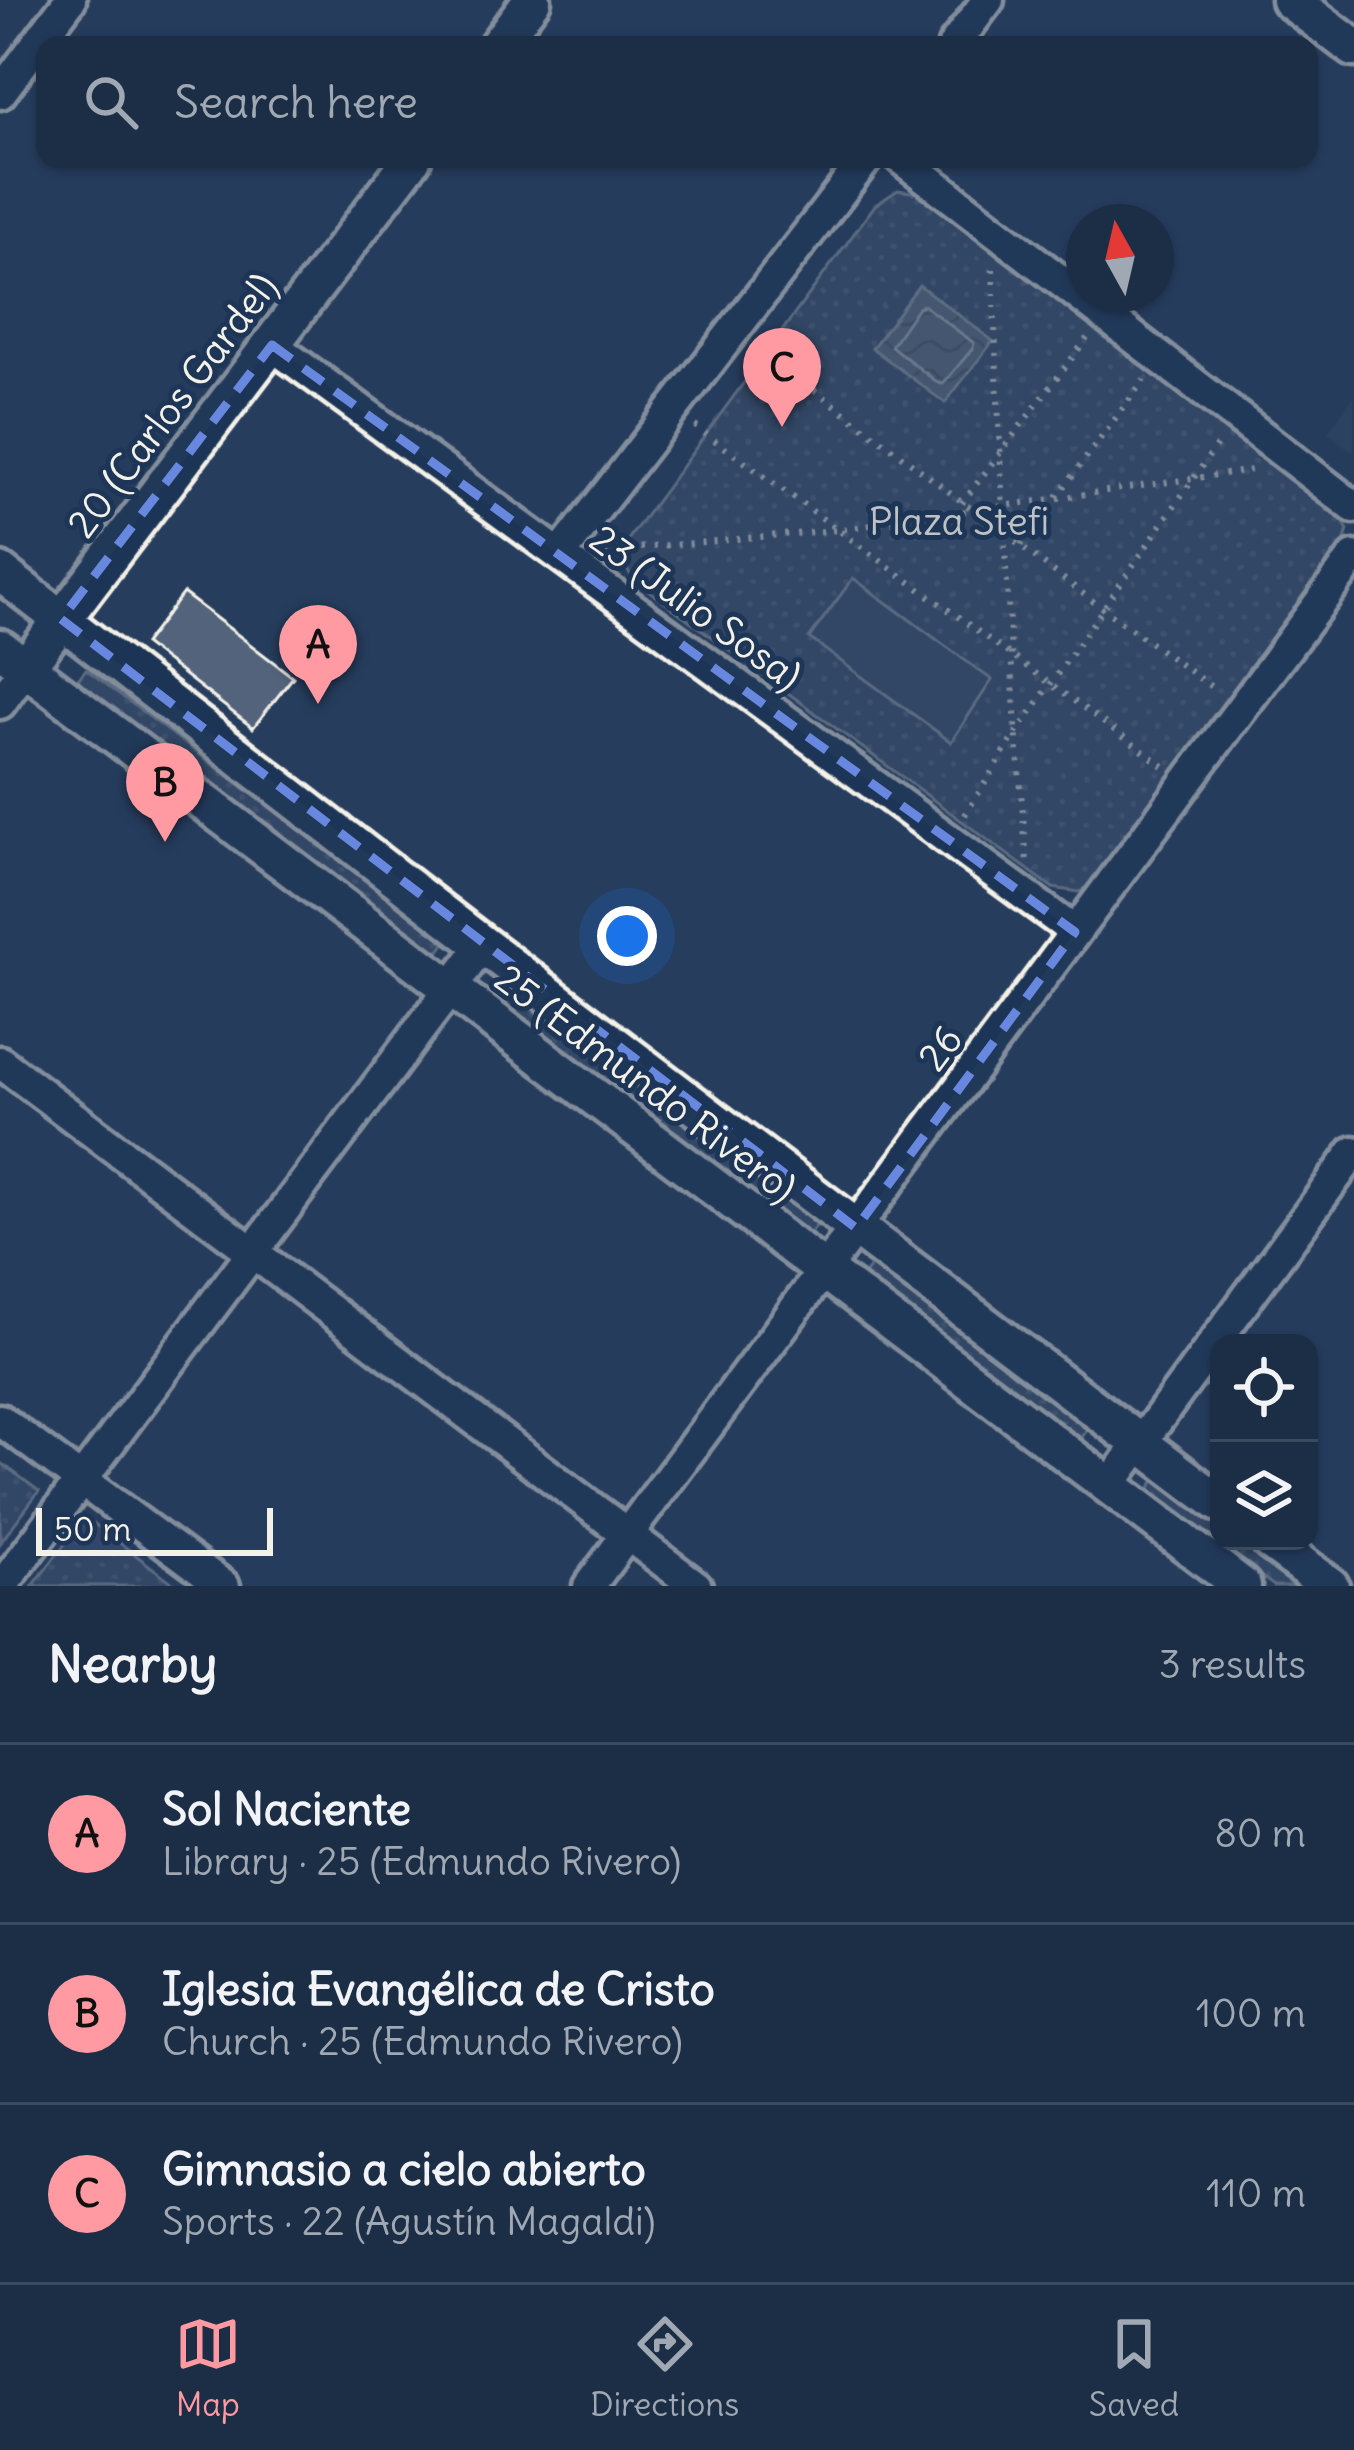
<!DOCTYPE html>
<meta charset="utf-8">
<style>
:root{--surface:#1c2e46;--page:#293a51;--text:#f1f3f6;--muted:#a0a8b3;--line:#3a4a5f;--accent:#ff9aa2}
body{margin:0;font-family:Delius,sans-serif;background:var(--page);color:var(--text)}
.controls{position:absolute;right:36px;bottom:36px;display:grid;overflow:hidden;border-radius:24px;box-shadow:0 3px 9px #0004}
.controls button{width:108px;height:108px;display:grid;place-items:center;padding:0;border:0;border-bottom:3px solid var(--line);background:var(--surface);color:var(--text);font:60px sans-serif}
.compass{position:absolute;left:1066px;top:204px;width:108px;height:108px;border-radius:50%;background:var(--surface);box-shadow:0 3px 9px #0004;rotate:352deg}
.scale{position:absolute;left:36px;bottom:30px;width:237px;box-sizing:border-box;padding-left:12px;border:6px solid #f4f1e8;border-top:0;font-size:33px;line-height:42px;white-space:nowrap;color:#f4f1e8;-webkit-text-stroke:9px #1d3557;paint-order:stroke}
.you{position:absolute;left:627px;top:936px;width:42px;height:42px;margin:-30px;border:9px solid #fff;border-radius:50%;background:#1a73e8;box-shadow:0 0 0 18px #1a73e833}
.badge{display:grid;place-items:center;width:78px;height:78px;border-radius:50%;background:var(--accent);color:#111;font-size:39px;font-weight:700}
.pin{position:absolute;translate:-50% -99px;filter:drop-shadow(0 3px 6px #0008)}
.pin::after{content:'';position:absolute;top:63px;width:42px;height:36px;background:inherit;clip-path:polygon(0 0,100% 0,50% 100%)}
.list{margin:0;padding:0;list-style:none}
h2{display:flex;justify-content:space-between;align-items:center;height:156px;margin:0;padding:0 48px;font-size:51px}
h2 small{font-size:39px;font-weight:400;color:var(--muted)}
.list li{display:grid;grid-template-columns:78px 1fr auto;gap:36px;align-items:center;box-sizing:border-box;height:180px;padding:0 48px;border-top:3px solid var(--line)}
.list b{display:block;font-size:45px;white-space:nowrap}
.list p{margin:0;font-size:39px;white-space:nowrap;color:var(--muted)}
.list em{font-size:39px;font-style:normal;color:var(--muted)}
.icon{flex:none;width:66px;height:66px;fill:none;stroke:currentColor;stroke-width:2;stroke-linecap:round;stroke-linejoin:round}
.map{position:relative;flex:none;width:1354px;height:1586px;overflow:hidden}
.search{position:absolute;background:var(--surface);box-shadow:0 3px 9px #0004;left:36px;right:36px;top:36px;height:132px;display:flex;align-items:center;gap:30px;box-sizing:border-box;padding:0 42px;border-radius:24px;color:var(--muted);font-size:45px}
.sheet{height:696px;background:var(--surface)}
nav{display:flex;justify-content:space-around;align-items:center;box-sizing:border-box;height:168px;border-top:3px solid var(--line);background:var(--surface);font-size:33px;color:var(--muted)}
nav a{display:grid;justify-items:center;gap:6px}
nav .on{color:var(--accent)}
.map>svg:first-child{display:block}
</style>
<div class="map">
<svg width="1354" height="1586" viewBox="0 0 1354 1586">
<defs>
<pattern id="grass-dots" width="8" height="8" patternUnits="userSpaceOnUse" patternTransform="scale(3)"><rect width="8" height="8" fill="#40546f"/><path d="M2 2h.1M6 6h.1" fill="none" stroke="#5c6d84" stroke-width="1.8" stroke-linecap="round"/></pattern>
<pattern id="water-waves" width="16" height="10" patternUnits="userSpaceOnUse" patternTransform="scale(3)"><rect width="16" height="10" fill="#677588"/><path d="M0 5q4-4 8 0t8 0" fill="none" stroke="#585e67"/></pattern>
</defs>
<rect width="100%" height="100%" fill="#263d5d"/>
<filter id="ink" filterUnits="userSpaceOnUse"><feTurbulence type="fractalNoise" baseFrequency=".00833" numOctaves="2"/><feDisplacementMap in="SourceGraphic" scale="24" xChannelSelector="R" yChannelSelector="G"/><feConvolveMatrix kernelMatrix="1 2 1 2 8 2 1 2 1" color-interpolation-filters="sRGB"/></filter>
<g filter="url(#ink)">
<path fill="#334966" d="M1354,396v57l-27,-20z"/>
<path fill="url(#grass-dots)" stroke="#9aa2ac" stroke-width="3" d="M898,190l32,5 404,312 14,23 -8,26 -237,326 -24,10 -26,-4 -420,-309 -11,-19 8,-23 245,-332z
M86,669l361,272 -10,14 -362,-272z
M508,986l312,235 -11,14 -312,-235z
M873,1263l217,163 -10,14 -218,-163z
M0,1462l39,29 -39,52z
M1158,1477l61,46v18h24l60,45h-29l-127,-95z
M85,1517l92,69h-144z"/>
<path fill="#40546f" stroke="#9aa2ac" stroke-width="3" d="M853,578l139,102 -41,62 -142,-104z"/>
<path fill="url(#water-waves)" stroke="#9fa7ae" stroke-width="3" d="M919,285l74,56 -48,62 -73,-55z"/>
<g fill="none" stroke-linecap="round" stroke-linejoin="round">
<path stroke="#bcbfc2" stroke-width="3" d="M923,305l51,38 -1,5 -30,36 -5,-1 -47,-37 27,-39z"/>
</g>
<path fill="#52647b" stroke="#f4f1e8" stroke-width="3" d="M183,593l110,84 -40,51 -109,-84z"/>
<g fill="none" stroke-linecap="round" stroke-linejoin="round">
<defs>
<path id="minor" d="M954,45l34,-45
M0,93l70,-93
M902,159l452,348
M272,345l803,587
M560,555l306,-396
M0,703l26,-36
M0,1062l696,524
M0,1420l224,166
M1109,1486l245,-334
M2,1586l481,-641
M589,1586l765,-1029"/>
<path id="tertiary" d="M1290,0l64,48
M498,45l34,-45
M0,572l483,373 736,558
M0,648l1242,938
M26,667l386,-508
M1270,1541l60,45"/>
</defs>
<use href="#minor" stroke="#f4f1e8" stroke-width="39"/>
<use href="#tertiary" stroke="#f4f1e8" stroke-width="45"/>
<path stroke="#f4f1e8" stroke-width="6" stroke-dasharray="3 9" stroke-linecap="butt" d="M993,269c7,198 16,395 34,592
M757,346l345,262 115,83
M695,426l470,341
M962,503l126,-166
M1021,545l123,-165
M605,551l232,-21 422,-61
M965,815l50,-80 206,-296"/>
<use href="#minor" stroke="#1d3557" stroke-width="30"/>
<use href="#tertiary" stroke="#1d3557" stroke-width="36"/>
</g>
</g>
<path d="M0 0H1354V1586H0ZM272,345l803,587 -219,296 -795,-609z" fill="#263d5d" fill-opacity=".55" fill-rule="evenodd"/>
<path fill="none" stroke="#6887de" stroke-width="9" stroke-dasharray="24 15" stroke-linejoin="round" d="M272,345l803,587 -219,296 -795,-609z"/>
<g text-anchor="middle" stroke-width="10" stroke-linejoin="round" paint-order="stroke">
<g font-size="39" fill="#f4f1e8" stroke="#1d3557">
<text transform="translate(172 405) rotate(-53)" y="14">20 (Carlos Gardel)</text>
<text transform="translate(696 607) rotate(36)" y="14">23 (Julio Sosa)</text>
<text transform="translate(940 1048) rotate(-53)" y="14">26</text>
<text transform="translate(646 1083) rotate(37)" y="14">25 (Edmundo Rivero)</text>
</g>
<g font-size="39" fill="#bec2c4" stroke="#1d3557">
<text x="959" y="535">Plaza Stefi</text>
</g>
</g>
</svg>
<div class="controls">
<button><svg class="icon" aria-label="locate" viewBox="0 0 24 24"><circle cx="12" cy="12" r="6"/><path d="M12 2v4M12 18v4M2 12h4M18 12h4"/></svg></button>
<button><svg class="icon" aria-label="layers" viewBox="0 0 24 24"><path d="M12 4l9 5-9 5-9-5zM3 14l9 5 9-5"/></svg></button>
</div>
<svg class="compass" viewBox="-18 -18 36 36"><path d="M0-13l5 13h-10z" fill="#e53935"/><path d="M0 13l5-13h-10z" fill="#a0a8b3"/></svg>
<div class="scale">50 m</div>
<div class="you"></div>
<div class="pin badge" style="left:318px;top:704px">A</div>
<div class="pin badge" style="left:165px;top:842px">B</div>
<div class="pin badge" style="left:782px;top:427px">C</div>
<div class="search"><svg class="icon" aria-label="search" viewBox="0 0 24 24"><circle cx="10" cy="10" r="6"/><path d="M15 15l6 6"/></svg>Search here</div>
</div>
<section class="sheet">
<h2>Nearby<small>3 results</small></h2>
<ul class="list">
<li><span class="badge">A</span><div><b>Sol Naciente</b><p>Library · 25 (Edmundo Rivero)</p></div><em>80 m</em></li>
<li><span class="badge">B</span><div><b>Iglesia Evangélica de Cristo</b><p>Church · 25 (Edmundo Rivero)</p></div><em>100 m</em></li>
<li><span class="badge">C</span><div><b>Gimnasio a cielo abierto</b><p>Sports · 22 (Agustín Magaldi)</p></div><em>110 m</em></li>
</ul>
</section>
<nav>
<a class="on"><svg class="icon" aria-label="map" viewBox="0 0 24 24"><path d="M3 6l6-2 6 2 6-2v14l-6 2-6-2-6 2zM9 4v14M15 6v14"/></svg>Map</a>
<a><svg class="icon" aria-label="directions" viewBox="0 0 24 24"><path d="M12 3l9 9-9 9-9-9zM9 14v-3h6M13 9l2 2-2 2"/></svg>Directions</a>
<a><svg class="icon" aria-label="saved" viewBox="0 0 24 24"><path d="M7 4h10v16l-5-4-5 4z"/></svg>Saved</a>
</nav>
